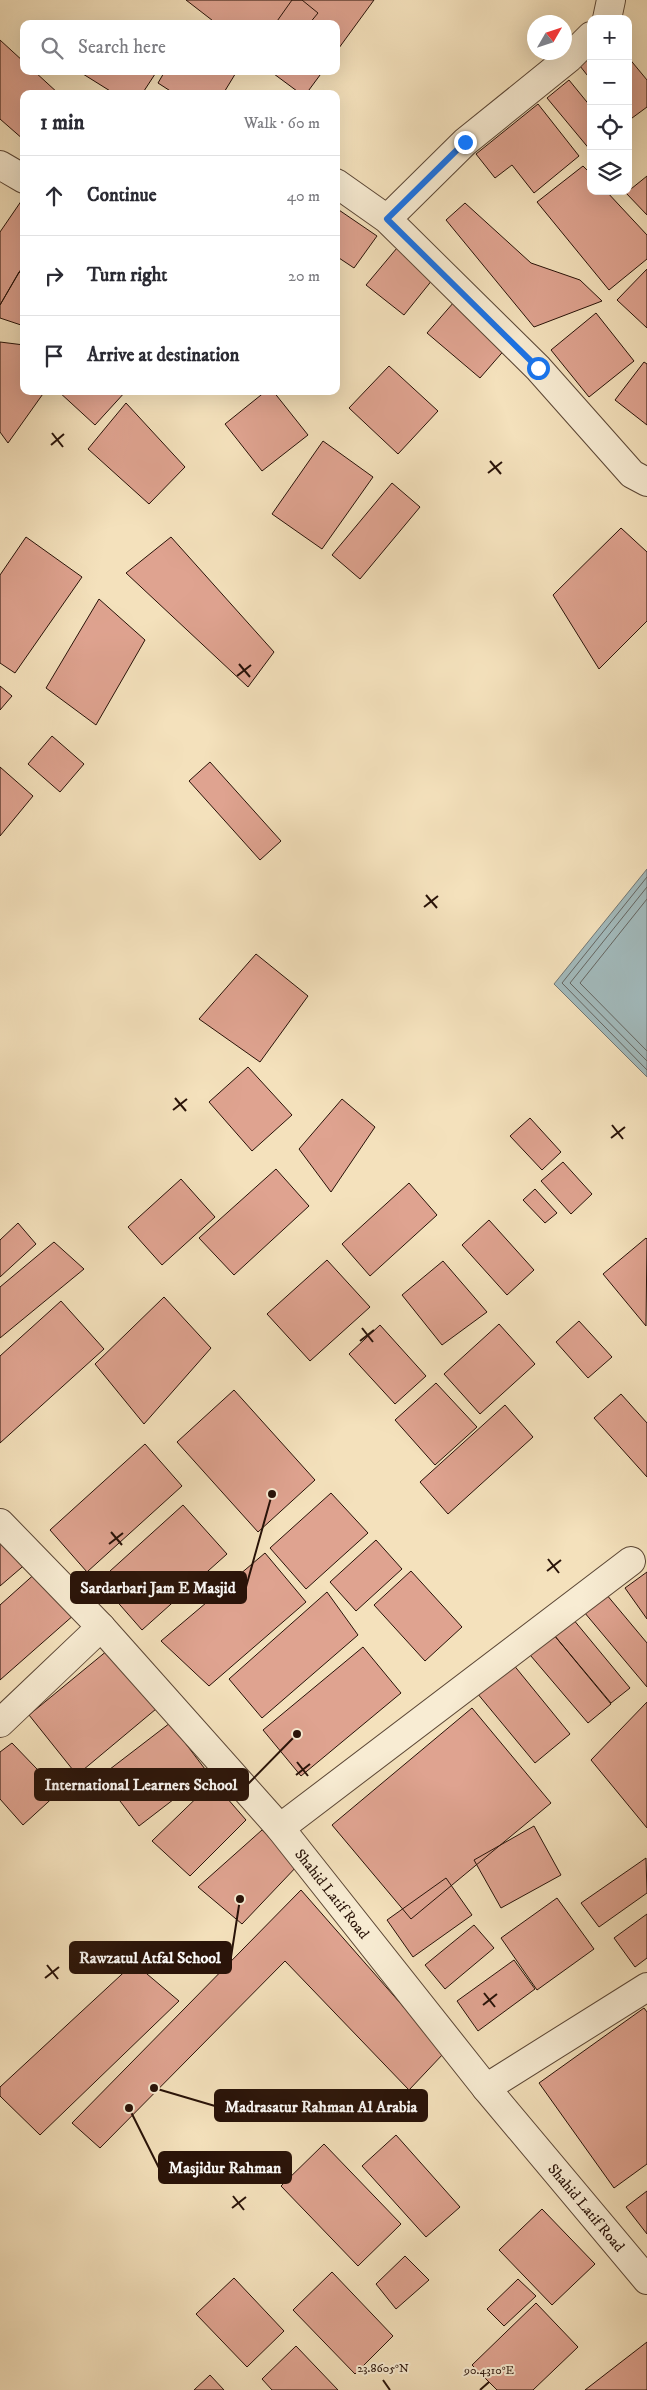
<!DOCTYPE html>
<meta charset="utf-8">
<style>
:root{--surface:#fff;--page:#f2f2f3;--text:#2b2b33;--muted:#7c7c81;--line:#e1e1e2}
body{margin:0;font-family:"IM FELL DW Pica",serif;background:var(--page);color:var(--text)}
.controls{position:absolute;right:15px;top:15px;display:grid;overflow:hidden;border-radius:10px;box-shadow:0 5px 20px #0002}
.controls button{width:45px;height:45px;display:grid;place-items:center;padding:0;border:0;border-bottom:1px solid var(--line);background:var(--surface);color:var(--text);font:25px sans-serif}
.compass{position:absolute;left:527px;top:15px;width:45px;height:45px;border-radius:50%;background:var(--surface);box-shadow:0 5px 20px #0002;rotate:51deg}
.stop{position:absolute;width:15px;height:15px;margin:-11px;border:4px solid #1a73e8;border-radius:50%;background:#fff}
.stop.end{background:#1a73e8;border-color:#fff;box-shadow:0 1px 5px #0008}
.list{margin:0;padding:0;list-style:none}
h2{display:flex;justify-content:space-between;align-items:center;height:65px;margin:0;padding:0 20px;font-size:21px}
h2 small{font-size:16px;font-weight:400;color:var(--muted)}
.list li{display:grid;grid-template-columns:32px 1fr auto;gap:15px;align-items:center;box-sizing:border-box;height:80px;padding:0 20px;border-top:1px solid var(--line)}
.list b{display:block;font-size:19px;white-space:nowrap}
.list em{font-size:16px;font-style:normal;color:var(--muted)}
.icon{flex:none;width:28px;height:28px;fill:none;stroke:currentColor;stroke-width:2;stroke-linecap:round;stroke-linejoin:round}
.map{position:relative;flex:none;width:647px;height:2390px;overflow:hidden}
.search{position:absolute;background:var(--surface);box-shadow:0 5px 20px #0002;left:20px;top:20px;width:320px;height:55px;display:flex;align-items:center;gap:12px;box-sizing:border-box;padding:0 18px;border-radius:10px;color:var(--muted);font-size:19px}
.panel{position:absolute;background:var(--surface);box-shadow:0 5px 20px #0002;left:20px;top:90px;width:320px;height:305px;border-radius:10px}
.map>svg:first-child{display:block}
</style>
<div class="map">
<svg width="647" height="2390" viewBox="0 0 647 2390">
<rect width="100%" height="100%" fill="#f4e1bc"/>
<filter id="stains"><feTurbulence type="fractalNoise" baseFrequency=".004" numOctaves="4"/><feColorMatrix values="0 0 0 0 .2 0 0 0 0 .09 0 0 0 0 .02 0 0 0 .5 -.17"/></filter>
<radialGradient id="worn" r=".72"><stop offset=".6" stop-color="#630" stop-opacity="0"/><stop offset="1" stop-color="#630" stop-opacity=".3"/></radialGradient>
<path fill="#a2babc" stroke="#717774" d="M647,869v208l-93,-93z"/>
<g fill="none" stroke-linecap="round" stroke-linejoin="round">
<path stroke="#656662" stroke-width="1" d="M647,877l-85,106 85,87
M647,887l-77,96 77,78
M647,899l-67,84 67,68"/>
</g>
<path fill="#dfa390" stroke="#281208" d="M186,0h116l16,13 -9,11h-92z
M292,0h82l-38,52v-28h-61z
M0,40l24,22v9h10l25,23h-35v46l-24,-21z
M591,57v23l-11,-14z
M628,57l19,23v27l-19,14z
M85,71h72l-15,23h-27l-32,-20z
M165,71h72l-14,23h-48l-17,-11z
M270,71h53l-17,23h-5z
M569,80l22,27v44l-44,-53z
M538,104l41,52 -45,37 -22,-28 -17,13 -19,-24z
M583,166l8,8v17h15l41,44v24l-38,31 -72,-88z
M647,176v39l-21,-22z
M24,197v67l-24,41v-73z
M465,203l66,60 49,17 22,21 -68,26 -88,-107z
M336,208l41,28 -23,32 -18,-12z
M397,248l36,31 -29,36 -38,-30z
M647,269v59l-30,-28z
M19,272l5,3v51l-24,-8v-13z
M454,302l53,45 -27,31 -53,-45z
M596,313l38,48 -45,36 -38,-47z
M0,342l24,3v46h21l-37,52 -8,-11z
M644,362l3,2v61l-32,-25z
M389,366l49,45 -40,43 -49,-46z
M58,391h68l-31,34z
M266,391h7l35,44 -46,36 -37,-47z
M126,403l59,64 -36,37 -61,-55z
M323,441l50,36 -51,72 -50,-35z
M392,483l28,24 -60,72 -28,-24z
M621,528l26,24v69l-48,48 -46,-74z
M26,537l56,40 -67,96 -15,-10v-88z
M171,537l103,115 -26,35 -122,-114z
M99,599l46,41 -49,85 -50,-37z
M0,686l12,10 -12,14z
M52,736l32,28 -24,28 -32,-28z
M210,762l71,79 -21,19 -71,-79z
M0,767l33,29 -33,40z
M256,954l52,42 -48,66 -61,-43z
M248,1067l44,48 -40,36 -43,-49z
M342,1099l33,28 -44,65 -32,-43z
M530,1118l31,34 -19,18 -32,-34z
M563,1162l29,32 -21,20 -30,-33z
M276,1169l33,37 -75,69 -35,-37z
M181,1179l34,38 -53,48 -34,-38z
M409,1183l28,32 -67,61 -28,-32z
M535,1189l22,24 -12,10 -22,-23z
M489,1220l45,50 -27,25 -45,-50z
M18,1223l18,21 -36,33v-37z
M646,1238l1,1 -1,87 -43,-52z
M54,1242l30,27 -84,69v-51z
M327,1260l43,47 -60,54 -43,-47z
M443,1261l44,51 -45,33 -40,-50z
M164,1297l47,51 -67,76 -49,-60z
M61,1301l43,48 -104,94v-87z
M579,1321l33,36 -24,21 -32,-36z
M499,1324l36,40 -55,50 -36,-40z
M380,1325l46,51 -31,28 -46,-50z
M436,1383l41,44 -42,38 -40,-45z
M234,1390l81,90 -57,52 -81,-90z
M621,1394l26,29v54l-53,-59z
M505,1405l28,32 -85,77 -28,-32z
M145,1444l37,42 -95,86 -37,-42z
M331,1493l37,40 -62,56 -36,-41z
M183,1505l44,49 -85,76 -43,-49z
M0,1537l28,25 -28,24z
M376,1540l26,29 -46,42 -26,-29z
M265,1553l41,49 -97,84 -48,-45z
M38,1571l37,43 -75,66v-75z
M411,1571l51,56 -37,34 -51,-56z
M647,1572v47l-22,-31z
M601,1588l46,55v44l-68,-81z
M327,1592l31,43 -96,83 -33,-39z
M568,1613l62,75 -19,15 -62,-74z
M549,1629l62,75 -23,19 -63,-74z
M363,1647l38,46 -100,83 -38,-46z
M108,1650l48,59 -79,66 -48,-60z
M508,1658l62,76 -35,29 -63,-76z
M647,1702v126l-56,-68z
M472,1708l79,95 -140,116 -79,-94z
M170,1723l38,50 -69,53 -38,-50z
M12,1743l47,49 -36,33 -23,-26v-47z
M213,1782l33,38 -56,56 -38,-35z
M534,1826l27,49 -60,33 -27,-48z
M262,1830l37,34 -57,60 -44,-37z
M646,1858l1,35 -48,34 -18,-24z
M446,1878l26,37 -59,42 -26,-37z
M301,1890l143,163 -35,37 -124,-129 -185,187 -28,-25z
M557,1898l37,51 -57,41 -36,-52z
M647,1914v44l-12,9 -21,-29z
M474,1925l20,23 -49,41 -20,-24z
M514,1960l21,29 -57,42 -21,-30z
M134,1963l45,38 -139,134 -40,-39v-9z
M644,2008l3,4v152l-33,24 -75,-105z
M396,2135l64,72 -34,30 -64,-71z
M324,2144l77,80 -43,42 -77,-80z
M647,2191v43l-21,-27z
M542,2209l53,55 -43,41 -53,-55z
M405,2256l24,24 -33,29 -20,-25z
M332,2272l61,64 -38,38 -62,-64z
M234,2278l50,53 -37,36 -51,-53z
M518,2279l18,17 -32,30 -17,-17z
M536,2303l42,44 -45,43h-36l-25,-25z
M647,2342v48h-62z
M296,2346l42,44h-66l-10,-11z
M210,2375l14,15h-30z"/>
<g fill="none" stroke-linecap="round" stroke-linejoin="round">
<defs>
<path id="minor" d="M607,19l4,-19
M0,165l24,14
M336,183l51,36 78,-77 104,-84 22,-22
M387,219l151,149 94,106 15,8
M0,1723l101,-96
M280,1828l351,-267
M486,2088l161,-101"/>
<g id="tertiary">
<path id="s1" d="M0,1523l101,104 179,201 206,260 161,192"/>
</g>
</defs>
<use href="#minor" stroke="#5b4635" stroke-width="30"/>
<use href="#tertiary" stroke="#5b4635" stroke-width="30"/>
<use href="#minor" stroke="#f8ecd3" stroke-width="28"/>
<use href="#tertiary" stroke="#f8ecd3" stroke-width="28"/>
</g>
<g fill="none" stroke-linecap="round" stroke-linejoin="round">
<path stroke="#1a73e8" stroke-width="6" d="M465,142l-78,77 151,149"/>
</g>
<path fill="none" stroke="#281208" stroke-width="2" d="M52,433l11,14M51,445l13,-11M490,461l11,13M488,473l14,-11M239,664l11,13M237,676l14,-11M426,895l11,13M424,907l14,-11M175,1098l11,13M173,1110l14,-11M612,1125l11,14M611,1138l14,-11M362,1328l11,14M360,1341l14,-11M111,1532l11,13M109,1544l14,-11M548,1559l11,14M547,1571l14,-11M297,1762l11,14M296,1775l14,-11M47,1965l11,14M45,1978l14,-11M484,1993l11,14M483,2005l14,-11M233,2196l11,14M232,2208l14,-11M383,2380l7,10M480,2390l9,-8"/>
<g text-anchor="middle" stroke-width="4" stroke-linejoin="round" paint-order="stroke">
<g font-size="15" fill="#281208" stroke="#f8ecd3">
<text dy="5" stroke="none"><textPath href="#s1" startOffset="498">Shahid Latif Road</textPath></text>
<text dy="5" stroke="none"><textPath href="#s1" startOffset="902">Shahid Latif Road</textPath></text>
</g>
</g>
<g font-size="12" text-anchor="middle" fill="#281208" stroke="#f8ecd3" stroke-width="4" stroke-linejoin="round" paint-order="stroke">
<text x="383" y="2372">23.8605°N</text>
<text x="489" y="2374">90.4310°E</text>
</g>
<path fill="none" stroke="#281208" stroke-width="2" d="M272 1494L246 1587M297 1734L248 1784M240 1899L231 1957M154 2088L215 2106M129 2108L159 2168"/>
<g fill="#281208" stroke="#f8ecd3" stroke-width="2">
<circle cx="272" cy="1494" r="5"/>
<circle cx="297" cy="1734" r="5"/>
<circle cx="240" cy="1899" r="5"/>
<circle cx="154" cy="2088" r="5"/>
<circle cx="129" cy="2108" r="5"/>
</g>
<g fill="#281208" stroke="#281208" stroke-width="2">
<rect x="71" y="1572" width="175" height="31" rx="5"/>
<rect x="35" y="1769" width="213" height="31" rx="5"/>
<rect x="70" y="1942" width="161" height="31" rx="5"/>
<rect x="215" y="2090" width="212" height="31" rx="5"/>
<rect x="159" y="2152" width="132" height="31" rx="5"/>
</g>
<g font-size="16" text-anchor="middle" font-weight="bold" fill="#fff">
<text x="158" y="1593">Sardarbari Jam E Masjid</text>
<text x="141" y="1790">International Learners School</text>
<text x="150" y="1963">Rawzatul Atfal School</text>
<text x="321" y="2112">Madrasatur Rahman Al Arabia</text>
<text x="225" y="2173">Masjidur Rahman</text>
</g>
<rect width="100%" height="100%" filter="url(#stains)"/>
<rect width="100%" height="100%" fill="url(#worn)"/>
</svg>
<div class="controls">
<button>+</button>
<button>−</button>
<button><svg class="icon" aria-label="locate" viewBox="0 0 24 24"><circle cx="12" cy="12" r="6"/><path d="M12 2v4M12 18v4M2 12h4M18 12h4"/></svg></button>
<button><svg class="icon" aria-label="layers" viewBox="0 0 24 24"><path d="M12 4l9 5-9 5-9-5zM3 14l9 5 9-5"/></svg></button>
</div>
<svg class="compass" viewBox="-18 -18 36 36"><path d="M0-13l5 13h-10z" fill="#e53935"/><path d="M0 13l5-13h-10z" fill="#7c7c81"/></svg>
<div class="stop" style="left:538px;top:368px"></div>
<div class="stop end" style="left:465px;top:142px"></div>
<div class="search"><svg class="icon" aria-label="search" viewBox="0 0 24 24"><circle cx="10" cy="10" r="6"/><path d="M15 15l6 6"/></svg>Search here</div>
<section class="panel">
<h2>1 min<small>Walk · 60 m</small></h2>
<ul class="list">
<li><svg class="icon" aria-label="ahead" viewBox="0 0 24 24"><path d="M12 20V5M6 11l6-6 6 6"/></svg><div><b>Continue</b></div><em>40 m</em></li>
<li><svg class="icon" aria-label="right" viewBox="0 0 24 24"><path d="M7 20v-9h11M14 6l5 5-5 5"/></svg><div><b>Turn right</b></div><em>20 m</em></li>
<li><svg class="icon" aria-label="arrive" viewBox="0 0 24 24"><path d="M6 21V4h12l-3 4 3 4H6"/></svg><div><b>Arrive at destination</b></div></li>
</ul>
</section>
</div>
